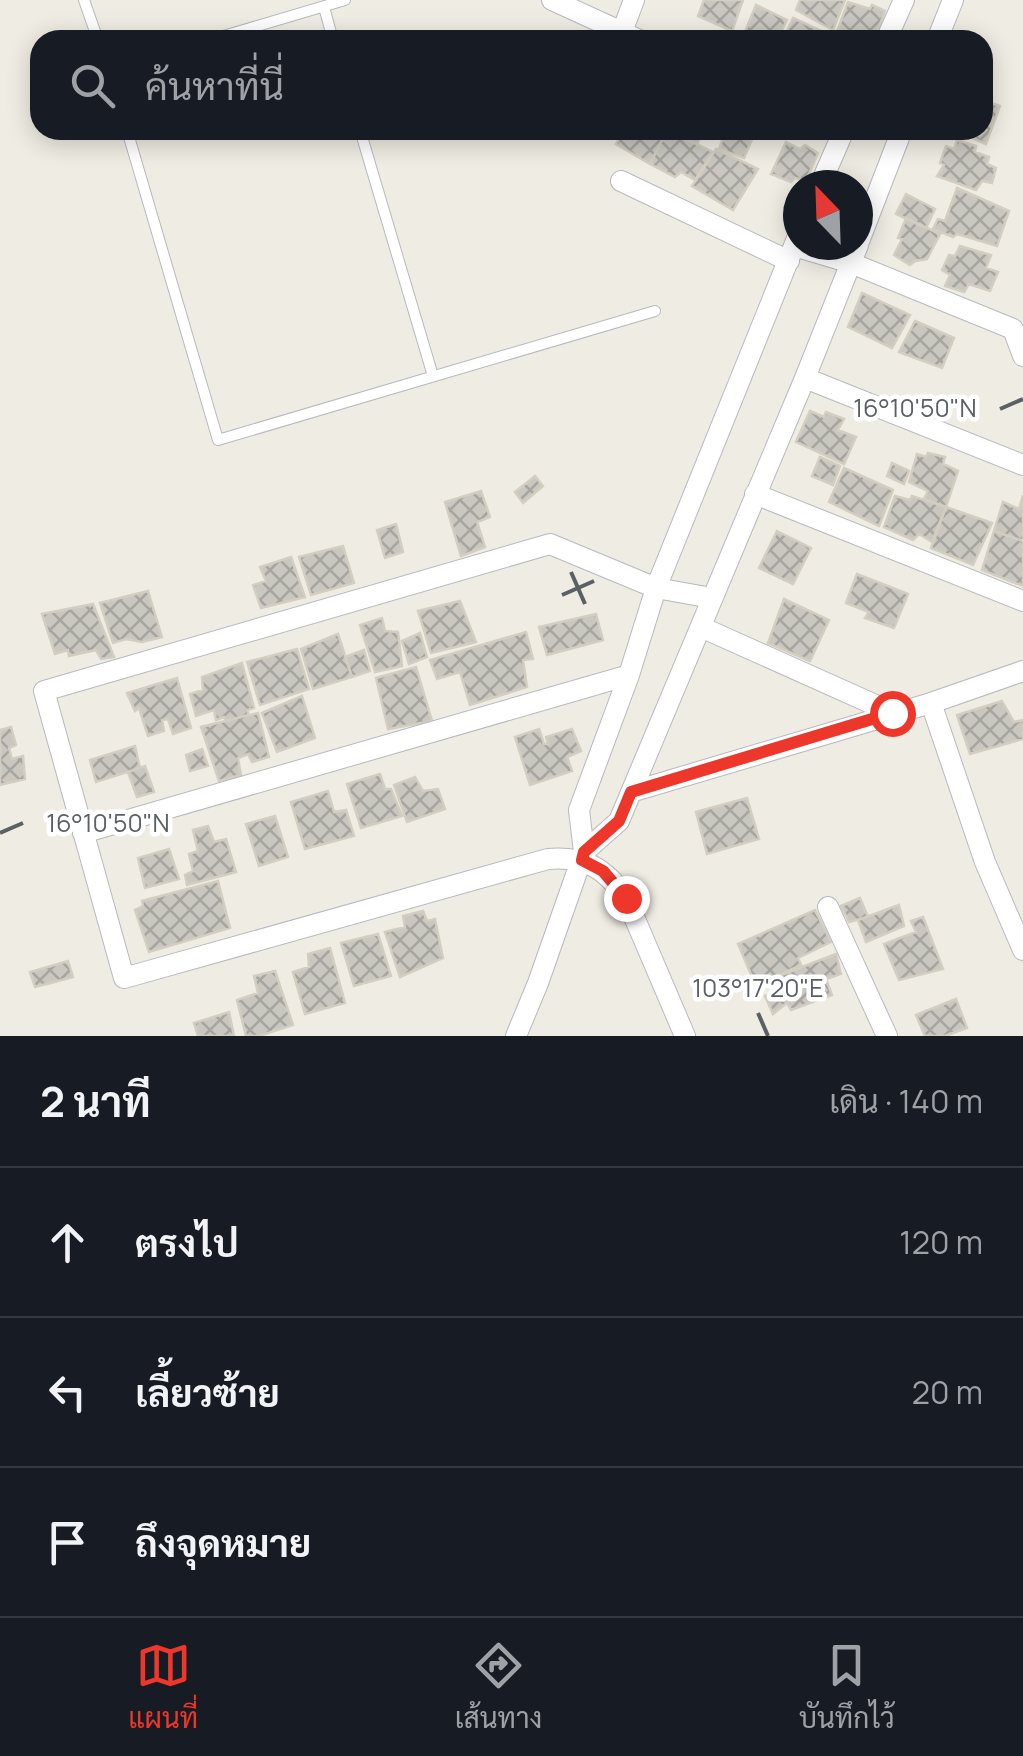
<!DOCTYPE html>
<html lang="th">
<meta charset="utf-8">
<style>
:root{--surface:#171b24;--page:#242831;--text:#f1f3f6;--muted:#9ea1a6;--line:#363941;--accent:#ed372b}
body{margin:0;font-family:Manrope,Sarabun,sans-serif;background:var(--page);color:var(--text)}
.compass{position:absolute;left:783px;top:170px;width:90px;height:90px;border-radius:50%;background:var(--surface);box-shadow:0 5px 25px #0003;rotate:337deg}
.stop{position:absolute;width:30px;height:30px;margin:-22px;border:8px solid #ed372b;border-radius:50%;background:#fff}
.stop.end{background:#ed372b;border-color:#fff;box-shadow:0 2px 10px #0008}
.list{margin:0;padding:0;list-style:none}
h2{display:flex;justify-content:space-between;align-items:center;height:130px;margin:0;padding:0 40px;font-size:42px}
h2 small{font-size:32px;font-weight:400;color:var(--muted)}
.list li{display:grid;grid-template-columns:65px 1fr auto;gap:30px;align-items:center;box-sizing:border-box;height:150px;padding:0 40px;border-top:2px solid var(--line)}
.list b{display:block;font-size:38px;white-space:nowrap}
.list em{font-size:32px;font-style:normal;color:var(--muted)}
.icon{flex:none;width:55px;height:55px;fill:none;stroke:currentColor;stroke-width:2;stroke-linecap:round;stroke-linejoin:round}
.map{position:relative;flex:none;width:1023px;height:1036px;overflow:hidden}
.search{position:absolute;background:var(--surface);box-shadow:0 5px 25px #0003;left:30px;right:30px;top:30px;height:110px;display:flex;align-items:center;gap:25px;box-sizing:border-box;padding:0 35px;border-radius:30px;color:var(--muted);font-size:38px}
.sheet{height:580px;background:var(--surface)}
nav{display:flex;justify-content:space-around;align-items:center;box-sizing:border-box;height:140px;border-top:2px solid var(--line);background:var(--surface);font-size:28px;color:var(--muted)}
nav a{display:grid;justify-items:center;gap:5px}
nav .on{color:var(--accent)}
.map>svg:first-child{display:block}
</style>
<div class="map">
<svg width="1023" height="1036" viewBox="0 0 1023 1036">
<defs>
<pattern id="building-cross-hatch" width="8" height="8" patternUnits="userSpaceOnUse" patternTransform="scale(2.5)"><rect width="8" height="8" fill="#c9c7c0"/><path d="M0 0l8 8M0 8l8-8" fill="none" stroke="#a6a5a0"/></pattern>
</defs>
<rect width="100%" height="100%" fill="#efece3"/>
<path fill="url(#building-cross-hatch)" stroke="#d3cec1" stroke-width="2.5" d="M704,0h39l-11,31 -34,-15z
M800,0h45l-12,30 -37,-20z
M848,2l22,7 2,-4 13,6 -11,29h-21l-17,-6z
M756,5l31,15 -10,20h-28l-6,-3z
M793,18l37,17 -3,5h-44z
M983,100l17,6 -14,38 -19,-8 2,-6h14z
M624,130h43l-17,34 -34,-20z
M667,130l46,22 -18,28 -14,-8 -6,5 -25,-13z
M667,130h37l-7,14z
M726,130h30l-12,28 -25,-9z
M957,140l19,6 -1,6 14,5 -2,7 9,4 -4,15 -10,-2 -6,9 -39,-14 7,-11 -4,-2 6,-17 8,3z
M786,142l14,7 5,-4 13,8 -12,28 -11,-3 -4,4 -20,-8z
M716,149l42,20 -25,41 -41,-24z
M957,188l52,23 -12,35 -40,-12 -4,3 -20,-8 5,-10 7,2z
M906,194l29,15 -9,19 -30,-14z
M906,218l34,16 -13,25 -12,2 -5,4 -16,-10 8,-16 -4,-1z
M960,246l31,9 -5,13 12,4 -8,19 -21,-7 -5,8 -19,-6 5,-11 -8,-5 7,-15 6,1z
M862,293l48,22 -18,33 -44,-21z
M915,321l39,17 -12,30 -43,-16z
M810,411l14,6 2,-5 18,7 -6,11 18,7 -12,27 -48,-22z
M928,453l17,4 -2,7 15,7 -12,36 -22,-8 4,-8 -19,-9 8,-28 9,3z
M820,457l20,9 -7,19 -21,-9z
M892,463l17,8 -5,13 -17,-8z
M844,468l49,22 -14,36 -50,-24z
M535,476l8,10 -20,17 -8,-11z
M481,491l9,26 -13,5 8,25 -24,9 -16,-54z
M1023,495v46l-29,-10 9,-29 16,7z
M895,496l15,4 2,-4 34,11 -14,35 -13,-8 -6,6 -29,-13z
M946,507l46,16 -19,42 -42,-17z
M396,524l7,28 -18,6 -8,-28z
M777,531l34,17 -18,36 -34,-16z
M994,531l29,10v45l-41,-16z
M343,546l11,37 -43,12 -12,-38z
M291,557l14,40 -44,11 -8,-23 13,-4 -6,-14z
M857,574l51,20 -14,34 -29,-10 4,-6 -23,-9z
M148,591l14,46 -20,5 -16,-3 -13,4 -13,-40z
M784,599l45,21 -19,41 -42,-18z
M460,601l16,41 -45,11 -13,-42z
M93,604l21,53 -13,2 -5,-9 -27,6 -1,-6 -13,4 -13,-40z
M596,614l7,26 -56,15 -8,-28z
M382,618l3,13 13,1 4,34 -27,6 -15,-47z
M526,632l7,27 -10,1 4,27 -57,18 -10,-33 -23,7 -7,-19z
M420,633l7,24 -18,7 -7,-23z
M338,634l14,43 -39,12 -12,-40z
M297,649l12,40 -49,16 -13,-43z
M364,650l6,21 -18,6 -7,-20z
M242,663l12,45 -6,2v5l-22,6 -2,-4 -8,3 -2,-10 -18,6 -6,-22 13,-4 -1,-13z
M416,667l16,54 -44,8 -12,-51z
M177,678l14,50 -18,6 -5,-15 -6,1 2,11 -16,5 -9,-28 -4,3 -8,-18z
M302,696l13,42 -38,14 -15,-39z
M1002,701l12,21 9,-2v19l-53,15 -13,-39z
M258,713l11,44 -17,5 -4,-8 -10,4 3,17 -22,6 -18,-54z
M11,727l5,18 -7,3 3,11 11,-3 2,23 -25,6v-55z
M539,729l5,15h4l-2,-7 26,-8 9,22 -14,6 5,14 -42,14 -15,-48z
M135,746l5,22 -44,14 -6,-22z
M202,749l6,17 -18,5 -4,-16z
M145,766l9,26 -17,5 -9,-25z
M380,774l5,15h6l11,27 -41,12 -14,-44z
M415,777l8,14 15,-2 7,20 -38,13 -13,-37z
M328,791l6,21 12,-2 8,26 -49,13 -14,-47z
M747,798l12,41 -52,15 -11,-42z
M275,816l13,41 -29,9 -13,-42z
M208,826l6,16 12,-3 10,33 -49,13 -2,-10 8,-4 -4,-17 9,-3 -5,-21z
M169,849l10,30 -34,9 -7,-30z
M218,881l12,47 -81,24 -14,-42 8,-4 -1,-5z
M860,898l8,19 -19,5 -8,-16z
M899,905l5,21 -38,16 -8,-22z
M815,910l16,32 -33,16 3,7 -45,21 -18,-42z
M423,911l4,10 8,-2 8,39 -43,19 -15,-45 20,-5 -2,-11z
M923,917l20,52 -44,11 -15,-36 32,-12 -5,-11z
M378,934l13,42 -37,10 -13,-43z
M330,948l15,55 -40,11 -12,-42 16,-5 -1,-13z
M836,954l5,20 -15,5 6,16 -41,15 -4,-7 -14,11 -8,-18 14,-6 -3,-13z
M68,961l5,16 -38,10 -5,-15z
M275,971l18,54 -34,11h-13l-9,-36 21,-7 -4,-17z
M956,999l11,29 -22,8h-20l-9,-21z
M229,1012l5,24h-36l-4,-13z"/>
<g fill="none" stroke-linecap="round" stroke-linejoin="round">
<defs>
<path id="service" d="M84,0l14,40
M324,7l9,33
M210,40l135,-40
M127,130l91,310 437,-129
M360,130l73,246"/>
<path id="minor" d="M552,0l70,32
M634,0l-12,32 17,8
M886,40l18,-40
M937,40l16,-40
M621,181l168,80
M820,185l21,-48
M858,244l44,-114
M794,246l57,17 162,66 10,27
M805,378l218,87
M755,494l268,107
M701,627l192,86
M931,703l54,159 38,88
M631,792l300,-89 92,-32
M83,833l546,-158
M584,852l35,-31 186,-443 53,-133
M828,907l59,129
M516,1036l22,-53 46,-131 -5,-42 50,-135 27,-87 56,10
M685,1036l-59,-138c-21,-30 -41,-42 -78,-39l-424,119 -80,-287 506,-147 106,44 142,-352"/>
</defs>
<use href="#service" stroke="#b6b9be" stroke-width="12"/>
<use href="#minor" stroke="#b6b9be" stroke-width="22"/>
<use href="#service" stroke="#fff" stroke-width="10"/>
<use href="#minor" stroke="#fff" stroke-width="20"/>
</g>
<g fill="none" stroke-linecap="round" stroke-linejoin="round">
<path stroke="#ed372b" stroke-width="12" d="M626,898l-23,-27 -21,-11 2,-8 35,-31 12,-29 261,-79"/>
</g>
<path fill="none" stroke="#5b6064" stroke-width="4" d="M1000,409l23,-10M571,572l14,32M562,595l32,-14M0,833l23,-10M758,1013l10,23"/>
<g font-size="25" text-anchor="middle" fill="#5b6064" stroke="#fff" stroke-width="9" stroke-linejoin="round" paint-order="stroke">
<text x="915" y="417">16°10'50"N</text>
<text x="108" y="832">16°10'50"N</text>
<text x="758" y="997">103°17'20"E</text>
</g>
</svg>
<svg class="compass" viewBox="-18 -18 36 36"><path d="M0-13l5 13h-10z" fill="#e53935"/><path d="M0 13l5-13h-10z" fill="#9ea1a6"/></svg>
<div class="stop" style="left:892px;top:713px"></div>
<div class="stop end" style="left:626px;top:898px"></div>
<div class="search"><svg class="icon" aria-label="search" viewBox="0 0 24 24"><circle cx="10" cy="10" r="6"/><path d="M15 15l6 6"/></svg>ค้นหาที่นี่</div>
</div>
<section class="sheet">
<h2>2 นาที<small>เดิน · 140 m</small></h2>
<ul class="list">
<li><svg class="icon" aria-label="ahead" viewBox="0 0 24 24"><path d="M12 20V5M6 11l6-6 6 6"/></svg><div><b>ตรงไป</b></div><em>120 m</em></li>
<li><svg class="icon" aria-label="left" viewBox="0 0 24 24"><path d="M17 20v-9H6M10 6l-5 5 5 5"/></svg><div><b>เลี้ยวซ้าย</b></div><em>20 m</em></li>
<li><svg class="icon" aria-label="arrive" viewBox="0 0 24 24"><path d="M6 21V4h12l-3 4 3 4H6"/></svg><div><b>ถึงจุดหมาย</b></div></li>
</ul>
</section>
<nav>
<a class="on"><svg class="icon" aria-label="map" viewBox="0 0 24 24"><path d="M3 6l6-2 6 2 6-2v14l-6 2-6-2-6 2zM9 4v14M15 6v14"/></svg>แผนที่</a>
<a><svg class="icon" aria-label="directions" viewBox="0 0 24 24"><path d="M12 3l9 9-9 9-9-9zM9 14v-3h6M13 9l2 2-2 2"/></svg>เส้นทาง</a>
<a><svg class="icon" aria-label="saved" viewBox="0 0 24 24"><path d="M7 4h10v16l-5-4-5 4z"/></svg>บันทึกไว้</a>
</nav>
